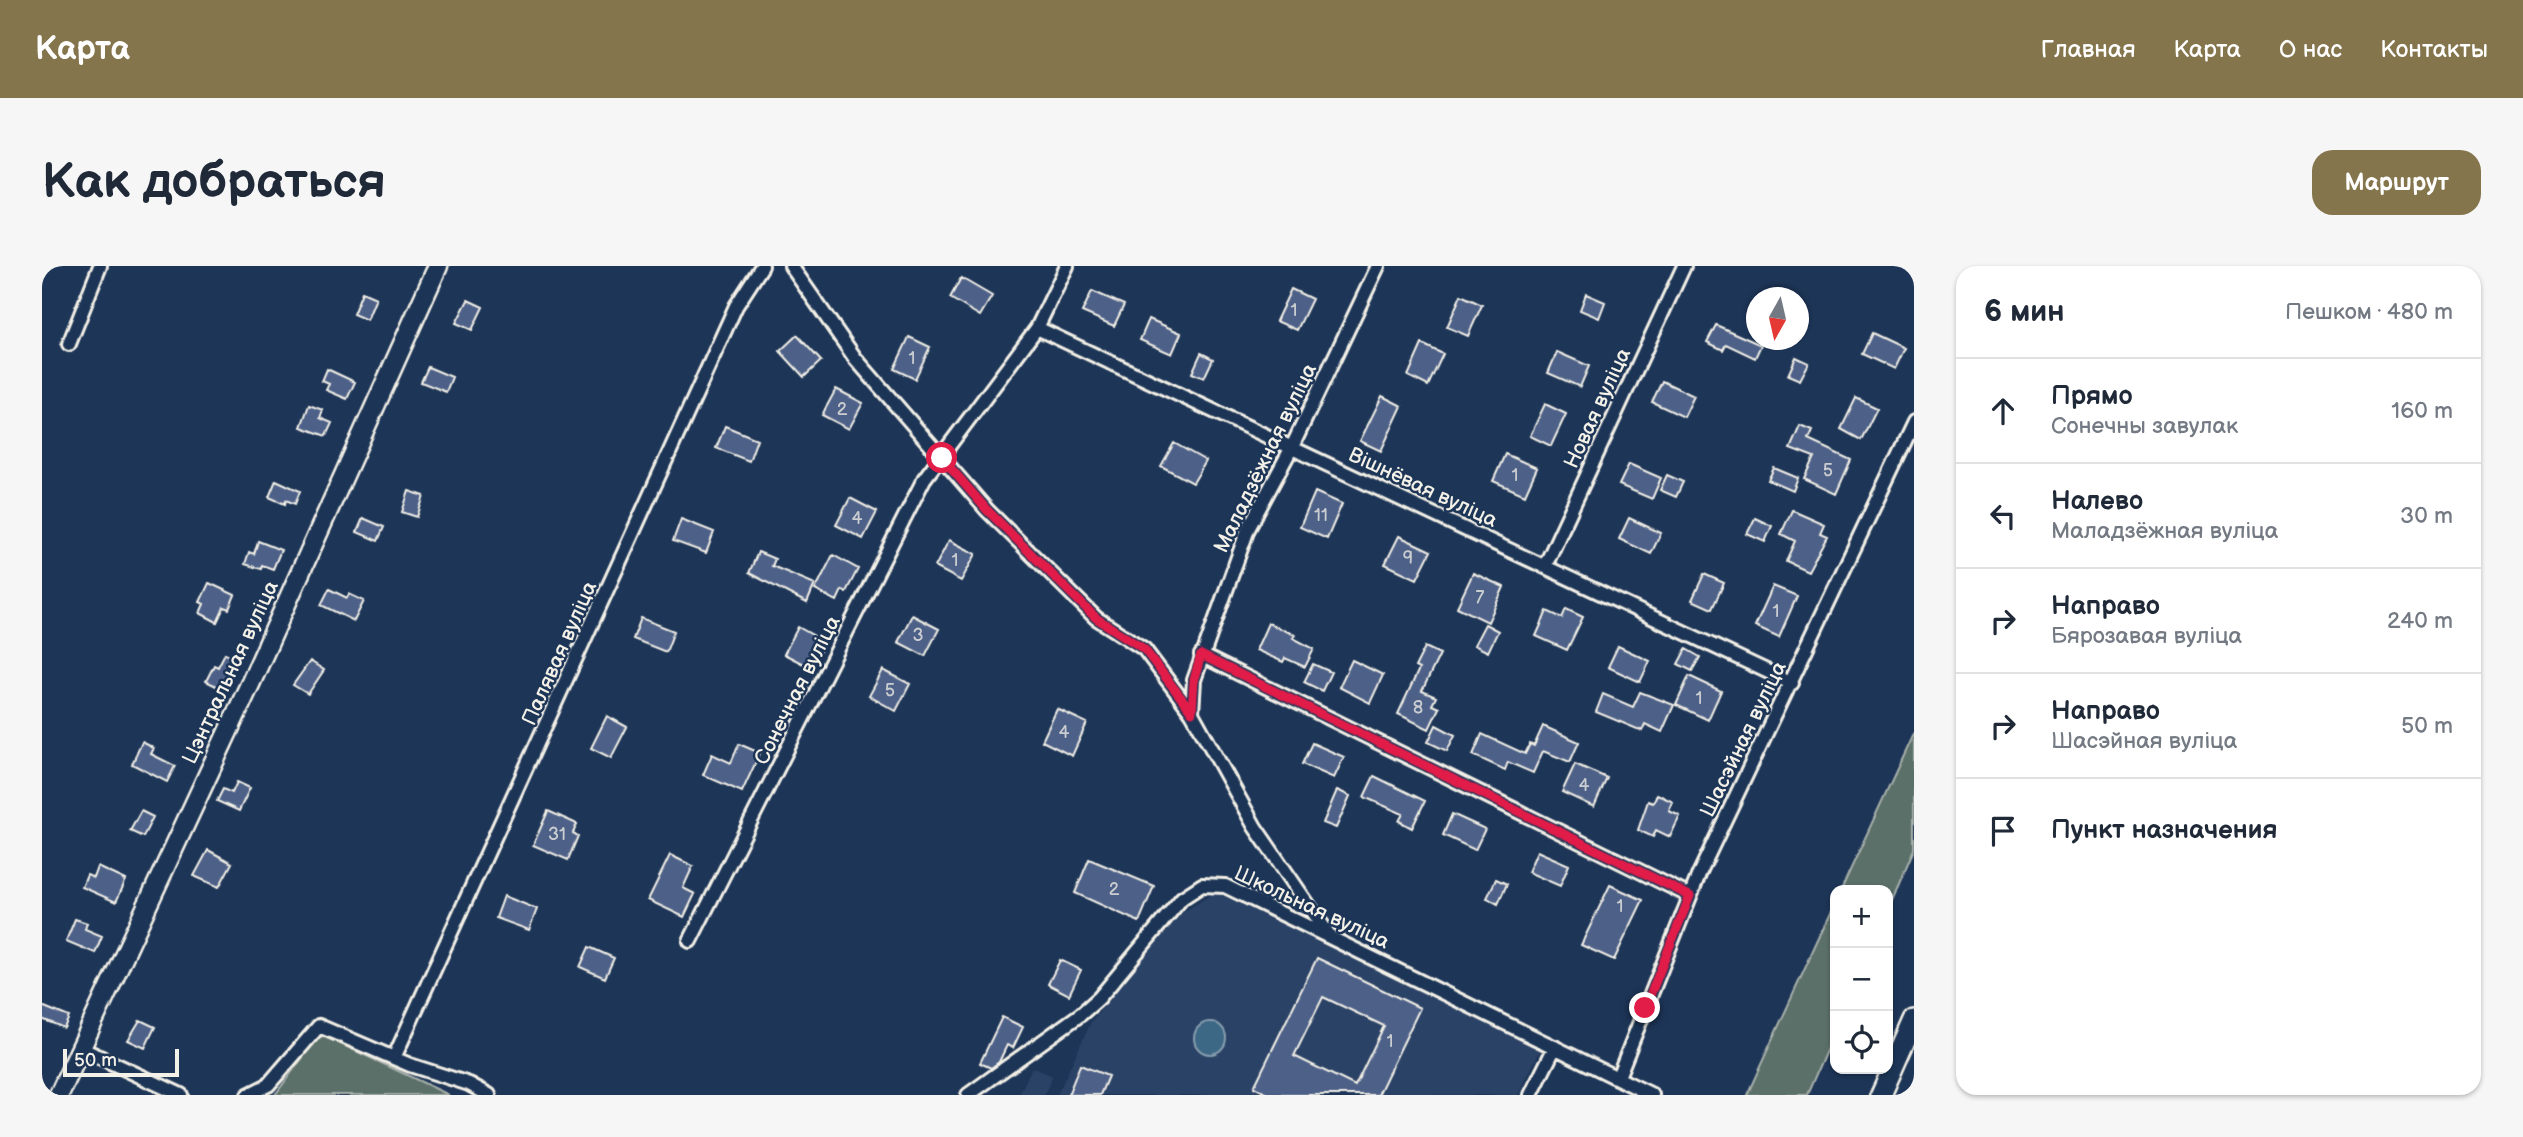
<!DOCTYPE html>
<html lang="ru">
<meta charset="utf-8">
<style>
:root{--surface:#fff;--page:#f6f6f7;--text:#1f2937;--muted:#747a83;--line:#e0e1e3;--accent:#84754c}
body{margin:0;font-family:"Balsamiq Sans",sans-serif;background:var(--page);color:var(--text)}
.controls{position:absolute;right:21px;bottom:21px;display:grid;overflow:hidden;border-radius:14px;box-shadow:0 2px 5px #0004}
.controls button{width:63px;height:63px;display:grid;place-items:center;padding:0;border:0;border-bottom:2px solid var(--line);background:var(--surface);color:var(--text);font:35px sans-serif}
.compass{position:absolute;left:1704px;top:21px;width:63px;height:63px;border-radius:50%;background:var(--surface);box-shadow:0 2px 5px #0004;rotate:188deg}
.scale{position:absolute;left:21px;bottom:18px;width:116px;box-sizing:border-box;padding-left:7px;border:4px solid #f4f1e8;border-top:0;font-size:19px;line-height:24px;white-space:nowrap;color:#f4f1e8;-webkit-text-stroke:5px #1d3557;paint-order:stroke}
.stop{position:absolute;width:21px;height:21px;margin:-16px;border:5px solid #e11d48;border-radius:50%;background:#fff}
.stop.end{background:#e11d48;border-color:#fff;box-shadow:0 2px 7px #0008}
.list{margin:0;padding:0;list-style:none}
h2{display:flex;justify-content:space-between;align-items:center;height:91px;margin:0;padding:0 28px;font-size:30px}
h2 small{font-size:23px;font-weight:400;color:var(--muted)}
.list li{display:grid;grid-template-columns:46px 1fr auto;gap:21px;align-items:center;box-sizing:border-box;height:105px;padding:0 28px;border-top:2px solid var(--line)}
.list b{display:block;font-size:26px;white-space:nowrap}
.list p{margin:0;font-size:23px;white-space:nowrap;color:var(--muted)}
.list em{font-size:23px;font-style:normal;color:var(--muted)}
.icon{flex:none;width:38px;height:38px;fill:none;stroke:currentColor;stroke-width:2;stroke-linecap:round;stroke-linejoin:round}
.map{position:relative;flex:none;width:1872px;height:829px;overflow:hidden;border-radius:21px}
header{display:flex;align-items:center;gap:42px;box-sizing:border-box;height:98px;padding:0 35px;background:var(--accent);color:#fff}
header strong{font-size:33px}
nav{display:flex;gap:38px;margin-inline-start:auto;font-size:24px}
.intro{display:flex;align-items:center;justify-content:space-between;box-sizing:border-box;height:168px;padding:0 42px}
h1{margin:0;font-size:49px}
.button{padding:18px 32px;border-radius:21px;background:var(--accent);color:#fff;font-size:24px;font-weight:700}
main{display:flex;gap:42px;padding:0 42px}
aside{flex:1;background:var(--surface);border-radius:21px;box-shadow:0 2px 5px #0004}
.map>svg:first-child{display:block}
</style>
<header>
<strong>Карта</strong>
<nav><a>Главная</a><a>Карта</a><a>О нас</a><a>Контакты</a></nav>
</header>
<div class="intro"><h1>Как добраться</h1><a class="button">Маршрут</a></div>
<main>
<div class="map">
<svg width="1872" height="829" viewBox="0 0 1872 829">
<rect width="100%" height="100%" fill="#1d3557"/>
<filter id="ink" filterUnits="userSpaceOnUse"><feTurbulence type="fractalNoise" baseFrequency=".0143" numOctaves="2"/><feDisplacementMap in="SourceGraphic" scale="14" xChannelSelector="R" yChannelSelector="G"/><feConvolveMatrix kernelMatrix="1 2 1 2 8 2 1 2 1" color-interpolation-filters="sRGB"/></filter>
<g filter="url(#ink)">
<path fill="#2b4266" d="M1174,626l325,157 -23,46h-461l34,-73 84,-105z
M990,801l21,9 -9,19h-25z"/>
<path fill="#5b6f6b" stroke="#a8b0aa" stroke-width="2" d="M1872,466v117l-26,60v-19h-47z
M1793,637v127l-28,65h-60z
M278,768l129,61h-174z"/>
<path fill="#3e6785" stroke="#879ead" stroke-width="2" d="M1152 772a16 16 0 1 1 32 0a16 16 0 1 1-32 0Z"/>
<path fill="#4d6188" stroke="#f4f1e8" stroke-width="2" fill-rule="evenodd" d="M919,12l31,18 -12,20 -30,-18z
M1249,23l21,10 -15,31 -21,-9z
M1050,25l32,14 -10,21 -32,-14z
M320,26l14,6 -9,22 -14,-6z
M1544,28l19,8 -6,16 -19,-8z
M1419,29l21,10 -14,31 -21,-9z
M426,34l15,7 -11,23 -16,-7z
M1107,53l32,14 -9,21 -32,-14z
M1674,59l45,20 -6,13 -29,-14 -3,6 -16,-8z
M1830,67l32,15 -10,21 -32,-15z
M755,69l24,26 -17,16 -24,-26z
M867,71l21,10 -15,32 -21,-10z
M1380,78l21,10 -15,32 -20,-10z
M1515,86l32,14 -9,21 -32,-14z
M1159,87l12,6 -9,19 -12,-5z
M1754,91l13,6 -9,17 -12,-5z
M386,101l24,10 -6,15 -25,-10z
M285,103l28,13 -8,17 -21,-9 3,-6 -7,-3z
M1620,115l32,15 -10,21 -32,-15z
M794,123l27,14 -14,26 -27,-14z
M1340,130l20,10 -21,45 -21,-10z
M1814,132l21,10 -16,32 -20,-11z
M1503,138l21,10 -15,32 -21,-10z
M267,139l14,5 -3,8 12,5 -6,13 -25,-9z
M683,160l32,13 -8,22 -33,-13z
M1758,160l12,5 -4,9 43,20 -15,34 -32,-15 10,-21 -24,-9z
M1132,177l32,18 -13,22 -32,-17z
M1463,188l32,14 -12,27 -32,-14z
M1587,198l32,14 -9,21 -33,-14z
M1732,202l24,10 -5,13 -25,-11z
M1625,209l16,7 -7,15 -16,-7z
M234,214l24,11 -5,13 -9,-4 -1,4 -16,-7z
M367,225l15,5 -7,21 -15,-5z
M1273,226l27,12 -15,35 -27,-12z
M808,232l27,14 -14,27 -27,-14z
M1750,244l32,14 -4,9 7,3 -19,35 -22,-10 9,-20 -14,-7z
M321,252l21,9 -6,14 -21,-9z
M1587,252l32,15 -10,21 -32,-15z
M1713,252l17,8 -7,16 -18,-8z
M639,253l33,13 -8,21 -33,-12z
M1357,270l32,15 -14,28 -32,-15z
M907,274l27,14 -15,27 -26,-14z
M216,275l23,9 -8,19 -11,-4 -1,4 -16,-5 4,-12 5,2z
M716,286l17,7 -3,7 43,18 -8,19 -58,-30z
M791,289l25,14 -12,23 -4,-2 -5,11 -22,-11z
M1431,307l31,14 -16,35 -31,-15z
M1662,308l20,9 -12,26 -20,-9z
M167,317l26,12 -6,14 -5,-2 -7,15 -17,-9 4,-9 -4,-2z
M1731,320l24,10 -18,41 -24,-11z
M287,323l18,9 2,-4 15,7 -10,20 -33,-16z
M1524,343l17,8 -16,33 -31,-14 11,-25 15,7z
M870,349l27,14 -14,27 -27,-14z
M599,352l33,13 -8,21 -33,-13z
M1226,357l27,12 -2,3 21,11 -9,18 -20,-9 -2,4 -27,-12z
M1443,358l13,7 -10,21 -14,-7z
M756,361l27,15 -14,26 -27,-14z
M1576,380l32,15 -10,21 -32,-15z
M1383,381l15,7 -18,37 14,6 -4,8 7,3 -10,21 -31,-15 21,-45 -4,-2z
M1644,383l14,8 -8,14 -14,-7z
M183,387l12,6 -15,30 -16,-8 8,-16 4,2z
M1310,394l31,15 -13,28 -31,-16z
M268,395l14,9 -16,24 -15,-9z
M1271,398l18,8 -9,19 -18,-9z
M841,404l27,14 -14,27 -27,-15z
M1647,410l32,15 -13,29 -32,-15z
M1598,426l34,13 -12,27 -17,-8 -3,7 -46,-19 7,-18 30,13z
M1015,443l30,14 -15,33 -30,-15z
M565,450l20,11 -16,31 -20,-10z
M1394,459l19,10 -8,16 -19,-9z
M1501,460l36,16 -9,20 -27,-11 -10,22 -25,-11 -3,8 -32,-15 9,-21 43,20 5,-10 4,2z
M100,476l12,6 -3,6 24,12 -8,16 -35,-18z
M1270,477l32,14 -10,21 -32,-14z
M697,478l21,9 -18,39 -39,-17 9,-21 19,9z
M1533,498l32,14 -13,29 -32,-15z
M1332,510l51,25 -13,27 -13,-7 4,-7 -39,-17z
M195,516l13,6 -11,23 -22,-10 6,-12 9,4z
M1295,524l13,6 -14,32 -13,-5z
M1615,528l16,8 -4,9 11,5 -10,21 -14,-7 -3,7 -15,-7 10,-29 5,2z
M99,545l12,6 -10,20 -13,-6z
M506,545l29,13 -4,9 5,3 -10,24 -35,-15z
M1410,548l33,15 -10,21 -32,-15z
M166,584l24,13 -13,24 -25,-11z
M1495,585l32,14 -9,21 -32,-14z
M628,589l23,11 -10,22 12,6 -11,23 -36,-17z
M1047,593l65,27 -15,36 -64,-29z
M56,601l28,13 -10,22 -34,-15 5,-12 7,3z
M1454,613l11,5 -9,20 -11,-6z
M1568,619l33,15 -29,60 -33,-15z
M462,630l33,13 -8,21 -33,-12z
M33,653l12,4 -2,6 17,7 -7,17 -29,-12z
M547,681l25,11 -9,20 -25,-11z
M1275,692l103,50 -42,87h-108l-16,-8zM1281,731l61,29 -29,60 -61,-30z
M1018,694l21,10 -12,25 -21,-11z
M0,740l27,11 -5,11 -22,-9z
M960,751l21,10 -10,21 -6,-3 -8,17 -8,6 -11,-5z
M98,754l15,7 -10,21 -17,-8z
M1038,799l28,11 -8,19h-32z"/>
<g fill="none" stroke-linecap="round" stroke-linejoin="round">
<defs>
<path id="street" d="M749,0l64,92 132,152 109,108 48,31 48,64 63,114 74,108
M995,62l755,355
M27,78l31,-78
M1503,300l139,-300
M1159,389l489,241
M1150,447l2,-33 54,-151 44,-82 86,-181
M648,675l234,-462 113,-151 30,-62
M38,782l101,47
M352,792l342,-752 26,-40
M1576,811l81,-203 215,-452
M206,829l20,-10 51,-59 91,39 59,19 20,11
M926,829l113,-81 18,-16 83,-100 20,-13 23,1 427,209
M1489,829l24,-48"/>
<path id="secondary" d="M17,829l193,-415 186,-414"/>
<path id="primary" d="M1839,829l33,-75"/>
</defs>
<use href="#street" stroke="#f4f1e8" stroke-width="18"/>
<use href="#secondary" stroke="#f4f1e8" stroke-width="23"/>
<use href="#primary" stroke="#f4f1e8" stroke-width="24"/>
<use href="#street" stroke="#1d3557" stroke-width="12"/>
<use href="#secondary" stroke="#1d3557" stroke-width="18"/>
<use href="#primary" stroke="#1d3557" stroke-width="19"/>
</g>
</g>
<g fill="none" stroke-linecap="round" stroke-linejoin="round" filter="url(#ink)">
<path stroke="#e11d48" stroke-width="9" d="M900,192l45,52 109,108 48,31 48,63 2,-32 7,-25 489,241 -45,112"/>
</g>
<g text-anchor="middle" stroke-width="5" stroke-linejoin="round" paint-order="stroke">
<g font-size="18" fill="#cacdd0">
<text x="1252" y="50">1</text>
<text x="870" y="98">1</text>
<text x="800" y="149">2</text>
<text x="1786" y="210">5</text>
<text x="1473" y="215">1</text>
<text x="1279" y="255">11</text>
<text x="815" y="258">4</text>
<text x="1366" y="298">9</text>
<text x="913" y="300">1</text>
<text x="1438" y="337">7</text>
<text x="1734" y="351">1</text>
<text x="876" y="375">3</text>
<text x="848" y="430">5</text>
<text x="1657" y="438">1</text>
<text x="1376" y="447">8</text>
<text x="1022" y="472">4</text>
<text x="1542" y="525">4</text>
<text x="515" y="574">31</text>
<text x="1072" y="629">2</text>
<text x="1578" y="646">1</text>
<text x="1348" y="781">1</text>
</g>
<g font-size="21" fill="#f4f1e8" stroke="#1d3557">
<text transform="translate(1555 142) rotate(-65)" y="7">Новая вуліца</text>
<text transform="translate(1223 192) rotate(-64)" y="7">Маладзёжная вуліца</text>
<text transform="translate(1381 221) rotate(25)" y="7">Вішнёвая вуліца</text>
<text transform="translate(517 387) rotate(-66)" y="7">Палявая вуліца</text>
<text transform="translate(188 406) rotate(-65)" y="7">Цэнтральная вуліца</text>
<text transform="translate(755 424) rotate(-63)" y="7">Сонечная вуліца</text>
<text transform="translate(1701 473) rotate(-64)" y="7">Шасэйная вуліца</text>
<text transform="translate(1270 641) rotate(25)" y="7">Школьная вуліца</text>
</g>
</g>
</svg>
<div class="controls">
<button>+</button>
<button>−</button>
<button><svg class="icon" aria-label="locate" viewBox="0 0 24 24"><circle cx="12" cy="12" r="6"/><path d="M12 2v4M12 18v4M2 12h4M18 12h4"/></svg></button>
</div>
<svg class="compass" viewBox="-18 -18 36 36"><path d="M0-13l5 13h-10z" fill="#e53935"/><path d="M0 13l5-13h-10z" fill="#747a83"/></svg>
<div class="scale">50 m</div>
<div class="stop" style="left:900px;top:192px"></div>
<div class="stop end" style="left:1603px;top:742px"></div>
</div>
<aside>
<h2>6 мин<small>Пешком · 480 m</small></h2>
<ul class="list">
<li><svg class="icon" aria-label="ahead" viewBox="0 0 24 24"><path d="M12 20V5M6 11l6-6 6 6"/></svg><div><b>Прямо</b><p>Сонечны завулак</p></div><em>160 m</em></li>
<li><svg class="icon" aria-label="left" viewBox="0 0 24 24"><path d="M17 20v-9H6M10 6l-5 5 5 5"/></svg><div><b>Налево</b><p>Маладзёжная вуліца</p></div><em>30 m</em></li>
<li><svg class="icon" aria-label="right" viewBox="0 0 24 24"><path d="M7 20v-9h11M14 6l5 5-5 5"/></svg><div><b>Направо</b><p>Бярозавая вуліца</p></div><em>240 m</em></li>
<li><svg class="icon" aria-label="right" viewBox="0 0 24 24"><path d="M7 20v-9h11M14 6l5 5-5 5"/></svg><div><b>Направо</b><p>Шасэйная вуліца</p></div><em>50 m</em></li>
<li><svg class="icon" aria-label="arrive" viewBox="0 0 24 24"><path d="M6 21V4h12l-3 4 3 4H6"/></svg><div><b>Пункт назначения</b></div></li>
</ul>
</aside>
</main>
